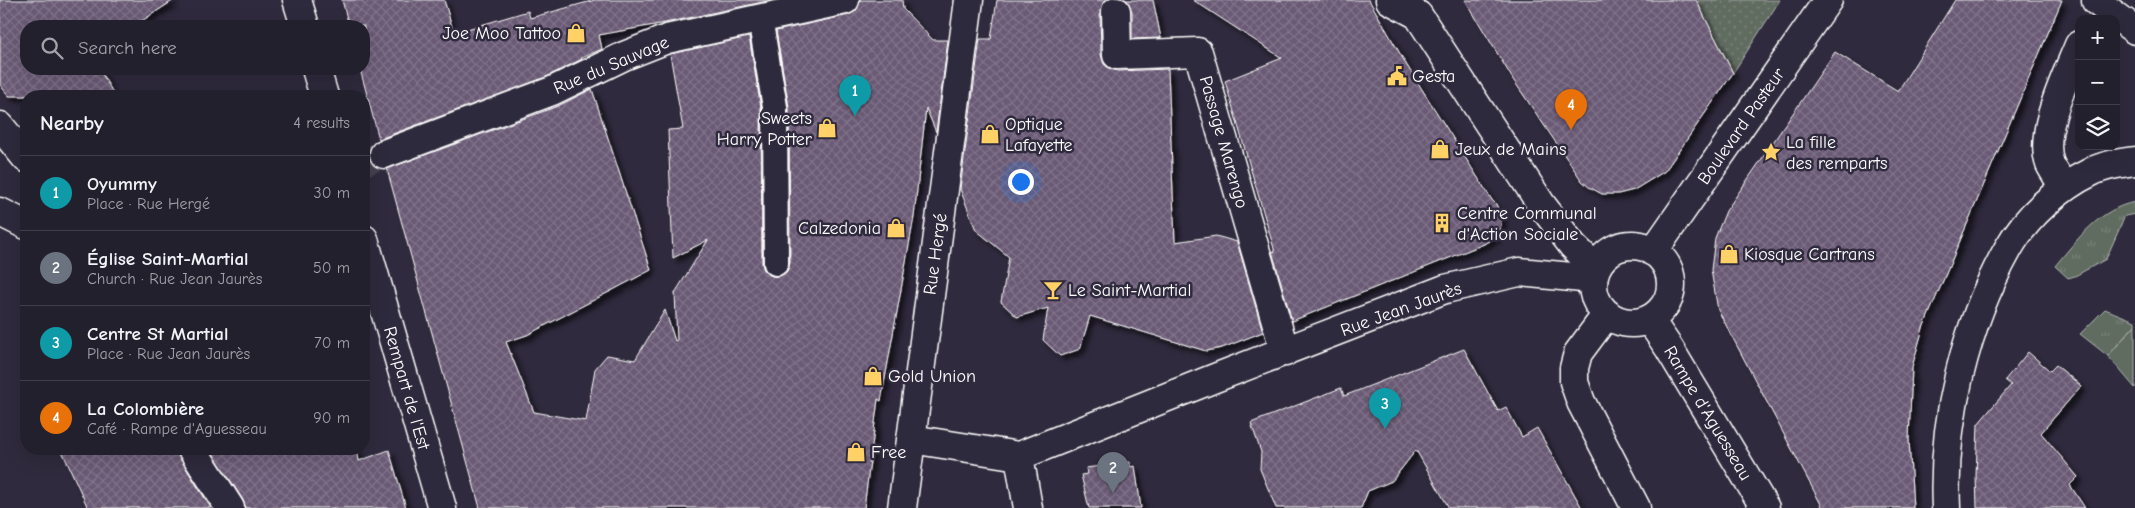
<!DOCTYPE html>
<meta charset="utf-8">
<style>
:root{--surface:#23202e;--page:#2b2836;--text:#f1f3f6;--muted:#a3a3aa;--line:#403e4a;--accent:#ffd166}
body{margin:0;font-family:"Comic Neue",sans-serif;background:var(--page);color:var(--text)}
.controls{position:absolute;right:15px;top:15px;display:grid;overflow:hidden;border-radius:10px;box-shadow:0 5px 20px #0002}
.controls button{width:45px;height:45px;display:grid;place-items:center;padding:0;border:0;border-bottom:1px solid var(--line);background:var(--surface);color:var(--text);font:25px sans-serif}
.you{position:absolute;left:1020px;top:181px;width:18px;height:18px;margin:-12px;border:4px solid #fff;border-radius:50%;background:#1a73e8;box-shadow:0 0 0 8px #1a73e833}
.badge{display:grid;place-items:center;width:32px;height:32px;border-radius:50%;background:var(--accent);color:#fff;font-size:16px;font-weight:700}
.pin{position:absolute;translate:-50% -41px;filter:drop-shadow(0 1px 2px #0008)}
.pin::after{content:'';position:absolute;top:26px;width:18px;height:15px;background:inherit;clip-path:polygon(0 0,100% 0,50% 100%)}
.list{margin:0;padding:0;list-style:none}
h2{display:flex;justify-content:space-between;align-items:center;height:65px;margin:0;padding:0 20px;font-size:21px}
h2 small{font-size:16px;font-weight:400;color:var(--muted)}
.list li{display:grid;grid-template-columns:32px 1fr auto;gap:15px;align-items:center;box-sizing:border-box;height:75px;padding:0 20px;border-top:1px solid var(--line)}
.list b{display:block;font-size:19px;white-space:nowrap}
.list p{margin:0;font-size:16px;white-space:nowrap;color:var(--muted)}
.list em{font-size:16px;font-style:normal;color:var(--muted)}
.icon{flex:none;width:28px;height:28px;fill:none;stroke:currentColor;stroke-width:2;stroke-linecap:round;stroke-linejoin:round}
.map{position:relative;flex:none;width:2135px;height:508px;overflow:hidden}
.search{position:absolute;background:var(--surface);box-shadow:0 5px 20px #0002;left:20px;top:20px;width:350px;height:55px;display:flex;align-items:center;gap:12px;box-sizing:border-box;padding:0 18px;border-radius:20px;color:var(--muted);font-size:19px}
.panel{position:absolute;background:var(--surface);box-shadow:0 5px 20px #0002;left:20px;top:90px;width:350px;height:365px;border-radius:20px}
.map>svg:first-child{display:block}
</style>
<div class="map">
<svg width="2135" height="508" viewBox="0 0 2135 508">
<defs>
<pattern id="grass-tufts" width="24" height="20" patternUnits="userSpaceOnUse" patternTransform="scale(1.25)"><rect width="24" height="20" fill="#606c61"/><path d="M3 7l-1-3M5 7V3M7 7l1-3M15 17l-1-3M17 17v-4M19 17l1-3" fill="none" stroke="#788279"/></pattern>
<pattern id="garden-dots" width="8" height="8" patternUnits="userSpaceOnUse" patternTransform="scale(1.25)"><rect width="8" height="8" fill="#606c61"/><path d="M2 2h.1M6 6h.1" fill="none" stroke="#788279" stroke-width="1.8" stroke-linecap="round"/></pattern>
<pattern id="building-cross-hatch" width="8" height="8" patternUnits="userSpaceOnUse" patternTransform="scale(1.25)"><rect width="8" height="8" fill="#6a5a75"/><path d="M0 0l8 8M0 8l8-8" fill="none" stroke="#80738a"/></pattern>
<filter id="shadow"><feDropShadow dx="4.5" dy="4.5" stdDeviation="2.5" flood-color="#0009"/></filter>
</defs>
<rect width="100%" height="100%" fill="#2f2a3d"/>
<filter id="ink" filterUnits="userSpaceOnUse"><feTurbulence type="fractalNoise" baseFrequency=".02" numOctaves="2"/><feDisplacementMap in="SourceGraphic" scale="10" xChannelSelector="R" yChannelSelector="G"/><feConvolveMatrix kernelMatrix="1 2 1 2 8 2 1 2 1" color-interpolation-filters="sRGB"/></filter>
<g filter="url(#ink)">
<path fill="url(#grass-tufts)" stroke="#b0b6b0" d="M2135,202v12l-10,2 -19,43 -31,17 -7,2 -13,-12c22,-26 44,-57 80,-64z
M2105,309l30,12v4l-27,31 -28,-22z"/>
<path fill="#606c61" stroke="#b0b6b0" d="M2135,325v63l-27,-32z"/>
<path fill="url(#garden-dots)" stroke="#b0b6b0" d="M1698,0h82l-47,73 -34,-67z"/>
<path fill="url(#building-cross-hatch)" stroke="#fff" filter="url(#shadow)" d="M0,0h174l-40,26h-108v43h73l16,27h-106l-9,-11z
M342,0h102l10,33 74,-22 2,7 65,-18h177l-107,23 -66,12 3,14 -21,9 1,1 -36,18 -167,62 -19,-70h4v-43h-15z
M860,0h42l1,9 30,31h15l-12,92 -10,-24 -12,109 -33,184 -3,-2 -14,109h-384l-93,-339 171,-63 34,-17 59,181 -124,65 -21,7 28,70 52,9 9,-52 12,-14 28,5 30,-50 10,31 2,-1 -2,-47 33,-53 -35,18 -5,-128 15,-1 -13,-75 79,-17 12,71 1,156 2,6 6,5 7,2 5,-2 6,-5 2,-7 -1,-156 -13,-76 73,-16 7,-4z
M997,0h109l-6,11 1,44 3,9 6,5 8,2 50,-2 7,173 41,-6 21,6 26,90 -41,16 -16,3 -116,-35 -10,33 -20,7 -17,-16 5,-32 -31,9 -16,-15 8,-45 -33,-27 -16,-41 20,-150h11z
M1126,0h27l8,38 -29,1v-28z
M1193,0h176l37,64 86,136 4,4 6,14 -2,13 -3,5 -13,8 -192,77 -20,-70 3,1 -50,-171 57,-23z
M1465,0h231l37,73 -68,98 -31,19 -16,4h-16l-13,-7 -7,-6 -68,-100z
M1955,0h107l-139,328 -11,39 -3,72 4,69h-90l-105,-198 -7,-40 4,-32 11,-27 109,-159 63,39z
M1464,349l34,62 8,-4 16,30 15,-9 45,80h-133l-33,-58 -24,31 -24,10 -7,17h-85l-16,-39 1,-17 -10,-29 90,-35 3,8z
M2028,352l22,19 6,-6 25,21 -40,47 37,44 -8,8 15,23h-108l-1,-32 2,-52 33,-39 -6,-5z
M61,449h116l2,8 32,51h-123z
M210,449h147l2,12 30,-11 17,58h-160l-3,-8z
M1130,462v5l5,-1 6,42h-52l-8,-33 6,-1 -1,-6z"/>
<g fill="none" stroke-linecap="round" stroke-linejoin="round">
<path stroke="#443f50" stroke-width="28" stroke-dasharray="28 14" stroke-linecap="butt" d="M364,162l20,-8"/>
<defs>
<path id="lane" d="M760,18l15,89 1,156"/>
<path id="street" d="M297,0l8,26
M1390,0l28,15 123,189 32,42 23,22
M2096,1l39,29
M1116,11l1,44 81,-3 87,300
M316,69l8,27
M0,126l26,32
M384,154l168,-63 72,-35 43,-17 178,-39
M2064,188c-4,-8 -10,-16 -14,-24 -12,-32 17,-89 29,-119
M364,239l78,269
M1607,314l-29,39 -4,15v14l7,20 55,106
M911,439l108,17 196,-78 230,-89 74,-17 74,7
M1019,456l9,52
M902,508l67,-508"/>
<path id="secondary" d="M0,212l26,13
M1593 284a39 39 0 1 1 78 0a39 39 0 1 1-78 0Z
M1653,252l175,-252
M1649,319l20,29 96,160
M192,449l38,59
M1946,508c-4,-88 19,-182 62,-259 18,-32 50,-61 83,-77 13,-7 30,-9 44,-11"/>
</defs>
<use href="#lane" stroke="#fff" stroke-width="28"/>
<use href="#street" stroke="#fff" stroke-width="31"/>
<use href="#secondary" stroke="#fff" stroke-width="31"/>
<use href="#lane" stroke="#2f2a3d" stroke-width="24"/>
<use href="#street" stroke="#2f2a3d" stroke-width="28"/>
<use href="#secondary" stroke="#2f2a3d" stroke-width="28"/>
</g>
</g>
<defs>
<symbol id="shop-bare" viewBox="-9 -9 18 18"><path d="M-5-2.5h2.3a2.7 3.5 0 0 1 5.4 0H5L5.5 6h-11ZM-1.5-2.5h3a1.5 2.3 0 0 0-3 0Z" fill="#ffd166" stroke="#2f2a3d" stroke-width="2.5" paint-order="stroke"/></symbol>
<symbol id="civic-bare" viewBox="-9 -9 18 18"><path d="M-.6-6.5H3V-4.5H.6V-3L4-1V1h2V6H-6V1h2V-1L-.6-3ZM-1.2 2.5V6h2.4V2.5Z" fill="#ffd166" stroke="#2f2a3d" stroke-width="2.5" paint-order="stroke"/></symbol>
<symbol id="sight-bare" viewBox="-9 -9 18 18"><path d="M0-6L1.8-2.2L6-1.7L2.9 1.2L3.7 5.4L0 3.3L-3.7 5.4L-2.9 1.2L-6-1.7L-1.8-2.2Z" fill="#ffd166" stroke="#2f2a3d" stroke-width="2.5" paint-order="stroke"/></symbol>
<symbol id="building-bare" viewBox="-9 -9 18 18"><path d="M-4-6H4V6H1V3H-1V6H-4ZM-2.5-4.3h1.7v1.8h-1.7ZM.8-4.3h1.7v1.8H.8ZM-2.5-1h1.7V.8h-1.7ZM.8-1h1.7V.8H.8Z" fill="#ffd166" stroke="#2f2a3d" stroke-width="2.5" paint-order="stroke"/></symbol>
<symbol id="bar-bare" viewBox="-9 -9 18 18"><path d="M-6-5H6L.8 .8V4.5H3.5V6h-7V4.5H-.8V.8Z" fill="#ffd166" stroke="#2f2a3d" stroke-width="2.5" paint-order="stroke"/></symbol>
</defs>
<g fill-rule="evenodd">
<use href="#shop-bare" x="562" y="19" width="28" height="28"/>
<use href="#civic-bare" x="1383" y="62" width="28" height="28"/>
<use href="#shop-bare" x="813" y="114" width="28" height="28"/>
<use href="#shop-bare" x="976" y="120" width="28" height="28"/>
<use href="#shop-bare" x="1426" y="135" width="28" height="28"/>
<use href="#sight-bare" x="1757" y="138" width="28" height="28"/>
<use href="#building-bare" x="1428" y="209" width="28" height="28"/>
<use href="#shop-bare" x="882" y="214" width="28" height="28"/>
<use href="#shop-bare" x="1715" y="240" width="28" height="28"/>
<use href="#bar-bare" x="1039" y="276" width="28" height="28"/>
<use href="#shop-bare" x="859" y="362" width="28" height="28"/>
<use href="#shop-bare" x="842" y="438" width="28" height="28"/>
</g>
<g text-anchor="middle" stroke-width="5" stroke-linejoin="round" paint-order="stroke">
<g font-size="18" fill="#fff" stroke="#2f2a3d" text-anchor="start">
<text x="561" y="39" text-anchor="end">Joe Moo Tattoo</text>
<text x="1412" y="82">Gesta</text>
<text x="812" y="124" text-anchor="end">Sweets<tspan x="812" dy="21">Harry Potter</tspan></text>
<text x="1005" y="130">Optique<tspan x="1005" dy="21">Lafayette</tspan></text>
<text x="1786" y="148">La fille<tspan x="1786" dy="21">des remparts</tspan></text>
<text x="1455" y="155">Jeux de Mains</text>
<text x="1457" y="219">Centre Communal<tspan x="1457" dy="21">d'Action Sociale</tspan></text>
<text x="881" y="234" text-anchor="end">Calzedonia</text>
<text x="1744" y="260">Kiosque Cartrans</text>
<text x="1068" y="296">Le Saint-Martial</text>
<text x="888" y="382">Gold Union</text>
<text x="871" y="458">Free</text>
</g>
<g font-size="18" fill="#fff" stroke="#2f2a3d">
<text transform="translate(611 65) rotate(-23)" y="6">Rue du Sauvage</text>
<text transform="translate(1741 126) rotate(-55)" y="6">Boulevard Pasteur</text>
<text transform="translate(1224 142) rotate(74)" y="6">Passage Marengo</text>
<text transform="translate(935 254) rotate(-82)" y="6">Rue Hergé</text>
<text transform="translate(1401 309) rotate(-20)" y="6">Rue Jean Jaurès</text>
<text transform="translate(407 388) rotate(74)" y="6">Rempart de l'Est</text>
<text transform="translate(1708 413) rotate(59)" y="6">Rampe d'Aguesseau</text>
</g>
</g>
</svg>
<div class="controls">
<button>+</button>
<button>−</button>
<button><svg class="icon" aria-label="layers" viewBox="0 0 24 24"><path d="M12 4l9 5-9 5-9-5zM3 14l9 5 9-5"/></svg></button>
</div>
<div class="you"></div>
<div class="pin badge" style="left:855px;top:116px;background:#0f9aa8">1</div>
<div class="pin badge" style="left:1113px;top:493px;background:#6b7280">2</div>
<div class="pin badge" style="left:1385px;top:429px;background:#0f9aa8">3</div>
<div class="pin badge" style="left:1571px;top:130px;background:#e8710a">4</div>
<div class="search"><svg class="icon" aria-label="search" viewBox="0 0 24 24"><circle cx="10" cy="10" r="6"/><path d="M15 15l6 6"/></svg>Search here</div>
<section class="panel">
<h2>Nearby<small>4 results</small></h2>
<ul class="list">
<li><span class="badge" style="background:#0f9aa8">1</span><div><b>Oyummy</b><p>Place · Rue Hergé</p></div><em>30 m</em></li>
<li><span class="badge" style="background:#6b7280">2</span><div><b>Église Saint-Martial</b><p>Church · Rue Jean Jaurès</p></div><em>50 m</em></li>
<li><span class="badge" style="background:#0f9aa8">3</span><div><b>Centre St Martial</b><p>Place · Rue Jean Jaurès</p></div><em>70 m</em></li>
<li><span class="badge" style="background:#e8710a">4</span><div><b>La Colombière</b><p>Café · Rampe d'Aguesseau</p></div><em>90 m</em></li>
</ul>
</section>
</div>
